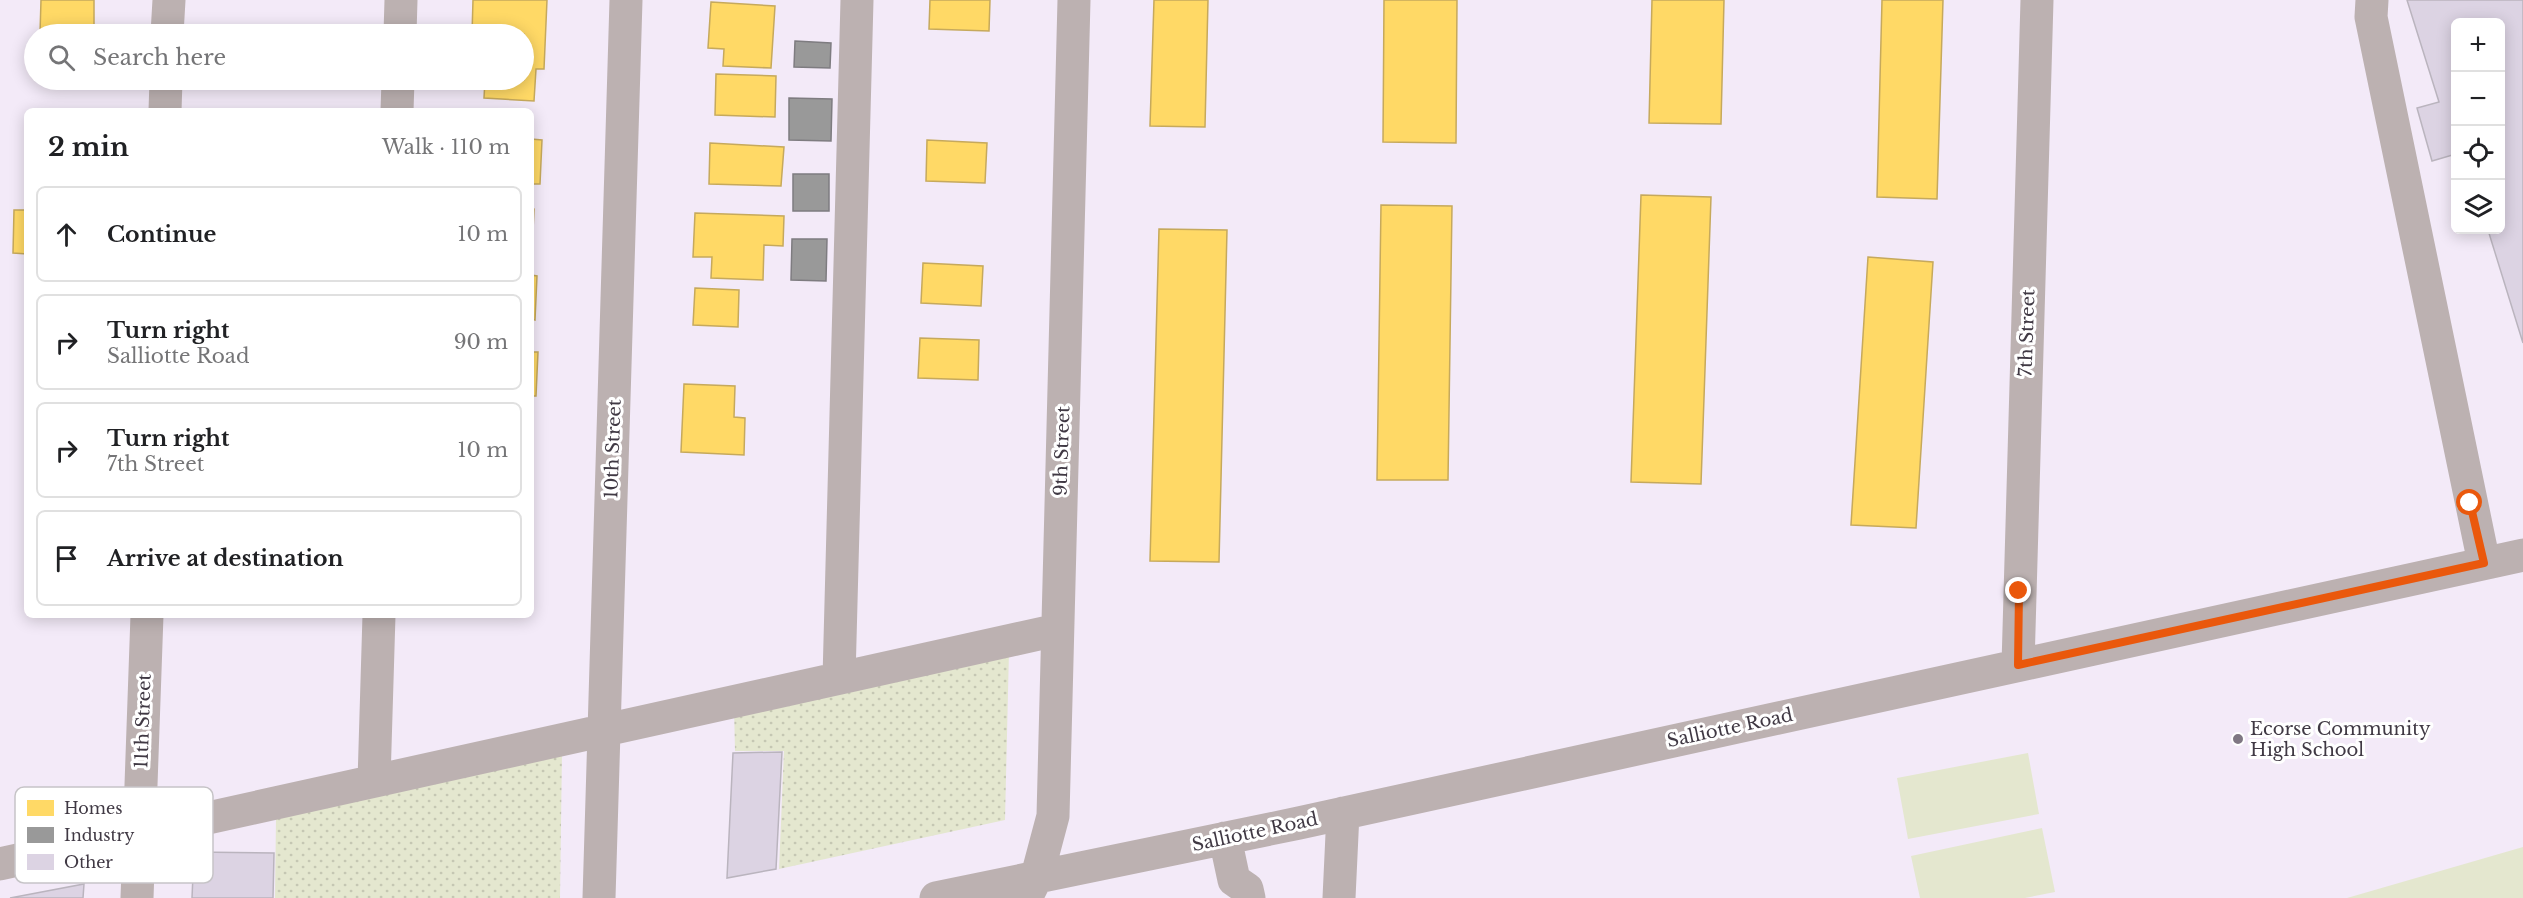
<!DOCTYPE html>
<meta charset="utf-8">
<style>
:root{--surface:#fff;--page:#f2f2f2;--text:#202124;--muted:#757577;--line:#e0e0e0}
body{margin:0;font-family:"Libre Baskerville",serif;background:var(--page);color:var(--text)}
.controls{position:absolute;right:18px;top:18px;display:grid;overflow:hidden;border-radius:9px;box-shadow:0 3px 15px #0003}
.controls button{width:54px;height:54px;display:grid;place-items:center;padding:0;border:0;border-bottom:2px solid var(--line);background:var(--surface);color:var(--text);font:30px sans-serif}
.stop{position:absolute;width:18px;height:18px;margin:-14px;border:4px solid #ea580c;border-radius:50%;background:#fff}
.stop.end{background:#ea580c;border-color:#fff;box-shadow:0 2px 6px #0008}
.list{margin:0;padding:0;list-style:none}
h2{display:flex;justify-content:space-between;align-items:center;height:78px;margin:0;padding:0 24px;font-size:26px}
h2 small{font-size:20px;font-weight:400;color:var(--muted)}
.list li{display:grid;grid-template-columns:39px 1fr auto;gap:18px;align-items:center;box-sizing:border-box;height:96px;margin:0 12px 12px;padding:0 12px;border:2px solid var(--line);border-radius:9px}
.list b{display:block;font-size:22px;white-space:nowrap}
.list p{margin:0;font-size:20px;white-space:nowrap;color:var(--muted)}
.list em{font-size:20px;font-style:normal;color:var(--muted)}
.icon{flex:none;width:33px;height:33px;fill:none;stroke:currentColor;stroke-width:2;stroke-linecap:round;stroke-linejoin:round}
.map{position:relative;flex:none;width:2523px;height:898px;overflow:hidden}
.search{position:absolute;background:var(--surface);box-shadow:0 3px 15px #0003;left:24px;top:24px;width:510px;height:66px;display:flex;align-items:center;gap:15px;box-sizing:border-box;padding:0 21px;border-radius:33px;color:var(--muted);font-size:22px}
.panel{position:absolute;background:var(--surface);box-shadow:0 3px 15px #0003;left:24px;top:108px;width:510px;height:510px;border-radius:9px}
.map>svg:first-child{display:block}
</style>
<div class="map">
<svg width="2523" height="898" viewBox="0 0 2523 898">
<defs>
<pattern id="green-dots" width="8" height="8" patternUnits="userSpaceOnUse" patternTransform="scale(1.5)"><rect width="8" height="8" fill="#e4e7cf"/><path d="M2 2h.1M6 6h.1" fill="none" stroke="#c5c7b3" stroke-width="1.8" stroke-linecap="round"/></pattern>
</defs>
<rect width="100%" height="100%" fill="#f3eaf8"/>
<path fill="url(#green-dots)" d="M1009,651l-4,169 -226,49 5,-118h-49l-1,-44z
M562,752l-2,146h-285l1,-81z"/>
<path fill="#e4e7cf" d="M2028,753l11,61 -131,25 -11,-61z
M2042,828l13,64 -30,6h-105l-9,-42z
M2523,847v51h-176z"/>
<path fill="#ffd966" stroke="#c6a95c" stroke-width="1.5" d="M41,0h53v34h-54z
M473,0h74l-3,69h-8l-2,32 -50,-3 1,-18h39v-46h-52z
M930,0h60l-1,31 -60,-2z
M1154,0h54l-3,127 -55,-1z
M1384,0h73l-1,143 -73,-1z
M1652,0h72l-3,124 -72,-1z
M1882,0h61l-6,199 -60,-2z
M711,2l64,4 -4,62 -48,-2 1,-17 -16,-1z
M716,74l60,2 -1,41 -60,-2z
M247,80h64v5l-65,-2z
M531,139l11,1 -2,44h-9z
M927,140l60,3 -2,40 -59,-2z
M710,143l74,4 -3,39 -72,-2z
M1641,195l70,2 -10,287 -70,-2z
M1381,205l71,1 -4,274h-71z
M531,208l3,1 -2,43h-1z
M14,210h13v44l-14,-1z
M695,213l89,3 -1,30 -19,-1 -1,35 -52,-2 1,-21h-19z
M1159,229l68,1 -8,332 -69,-1z
M1868,257l65,5 -17,266 -65,-3z
M923,263l60,3 -2,40 -60,-3z
M531,275l6,1 -2,44 -4,-1z
M695,288l44,2 -1,37 -45,-2z
M920,338l59,2 -1,40 -60,-2z
M531,352h7l-2,44h-5z
M684,384l51,2 -1,31 11,1 -1,37 -63,-3z"/>
<path fill="#999" stroke="#7e7c80" stroke-width="1.5" d="M795,41l36,2 -1,25 -36,-1z
M789,98l43,1 -1,42 -42,-1z
M793,174h36v37h-36z
M792,239h35l-1,42 -35,-1z"/>
<path fill="#dcd3e3" stroke="#bab4be" stroke-width="1.5" d="M2407,0h116v343l-35,-113h12v-208h-44v132l-24,7 -15,-53 22,-6z
M782,752l-6,117 -49,9 6,-125z
M194,852l80,1 -1,45h-81z
M84,884l-1,14h-73z"/>
<g fill="none" stroke-linecap="round" stroke-linejoin="round">
<path stroke="#bcb1b1" stroke-width="33" d="M2372,0l-1,17 113,546
M167,34l2,-34
M400,34l1,-34
M165,111l1,-31
M397,111l1,-31
M2018,665l19,-665
M839,678l18,-678
M374,781l5,-166
M1225,838l9,42 13,9 2,9
M0,864l1057,-234
M1028,894l9,-18 16,-60 21,-816
M137,898l10,-283
M599,898l27,-898
M936,898l363,-75 1224,-268
M1339,898l4,-85"/>
</g>
<g fill="none" stroke-linecap="round" stroke-linejoin="round">
<path stroke="#ea580c" stroke-width="8" d="M2019,591l-1,74 466,-102 -14,-60"/>
</g>
<circle fill="#7f7783" stroke="#fff" stroke-width="2" cx="2238" cy="739" r="6"/>
<g text-anchor="middle" stroke-width="6" stroke-linejoin="round" paint-order="stroke">
<g font-size="18" fill="#403944" stroke="#fff">
<text transform="translate(2027 333) rotate(-88)" y="6">7th Street</text>
<text transform="translate(613 449) rotate(-88)" y="6">10th Street</text>
<text transform="translate(1062 451) rotate(-88)" y="6">9th Street</text>
<text transform="translate(143 721) rotate(-88)" y="6">11th Street</text>
<text transform="translate(1730 728) rotate(-12)" y="6">Salliotte Road</text>
<text transform="translate(1255 832) rotate(-12)" y="6">Salliotte Road</text>
</g>
<g font-size="18" fill="#403944" stroke="#fff" text-anchor="start">
<text x="2250" y="735">Ecorse Community<tspan x="2250" dy="21">High School</tspan></text>
</g>
</g>
<rect x="15" y="787" width="198" height="96" rx="9" fill="#fff" stroke="#c6c4c7" stroke-width="1.5"/>
<rect x="27" y="800" width="27" height="16" fill="#ffd966"/>
<rect x="27" y="827" width="27" height="16" fill="#999"/>
<rect x="27" y="854" width="27" height="16" fill="#dcd3e3"/>
<g font-size="16" fill="#403944">
<text x="64" y="814">Homes</text>
<text x="64" y="841">Industry</text>
<text x="64" y="868">Other</text>
</g>
</svg>
<div class="controls">
<button>+</button>
<button>−</button>
<button><svg class="icon" aria-label="locate" viewBox="0 0 24 24"><circle cx="12" cy="12" r="6"/><path d="M12 2v4M12 18v4M2 12h4M18 12h4"/></svg></button>
<button><svg class="icon" aria-label="layers" viewBox="0 0 24 24"><path d="M12 4l9 5-9 5-9-5zM3 14l9 5 9-5"/></svg></button>
</div>
<div class="stop" style="left:2470px;top:503px"></div>
<div class="stop end" style="left:2019px;top:591px"></div>
<div class="search"><svg class="icon" aria-label="search" viewBox="0 0 24 24"><circle cx="10" cy="10" r="6"/><path d="M15 15l6 6"/></svg>Search here</div>
<section class="panel">
<h2>2 min<small>Walk · 110 m</small></h2>
<ul class="list">
<li><svg class="icon" aria-label="ahead" viewBox="0 0 24 24"><path d="M12 20V5M6 11l6-6 6 6"/></svg><div><b>Continue</b></div><em>10 m</em></li>
<li><svg class="icon" aria-label="right" viewBox="0 0 24 24"><path d="M7 20v-9h11M14 6l5 5-5 5"/></svg><div><b>Turn right</b><p>Salliotte Road</p></div><em>90 m</em></li>
<li><svg class="icon" aria-label="right" viewBox="0 0 24 24"><path d="M7 20v-9h11M14 6l5 5-5 5"/></svg><div><b>Turn right</b><p>7th Street</p></div><em>10 m</em></li>
<li><svg class="icon" aria-label="arrive" viewBox="0 0 24 24"><path d="M6 21V4h12l-3 4 3 4H6"/></svg><div><b>Arrive at destination</b></div></li>
</ul>
</section>
</div>
